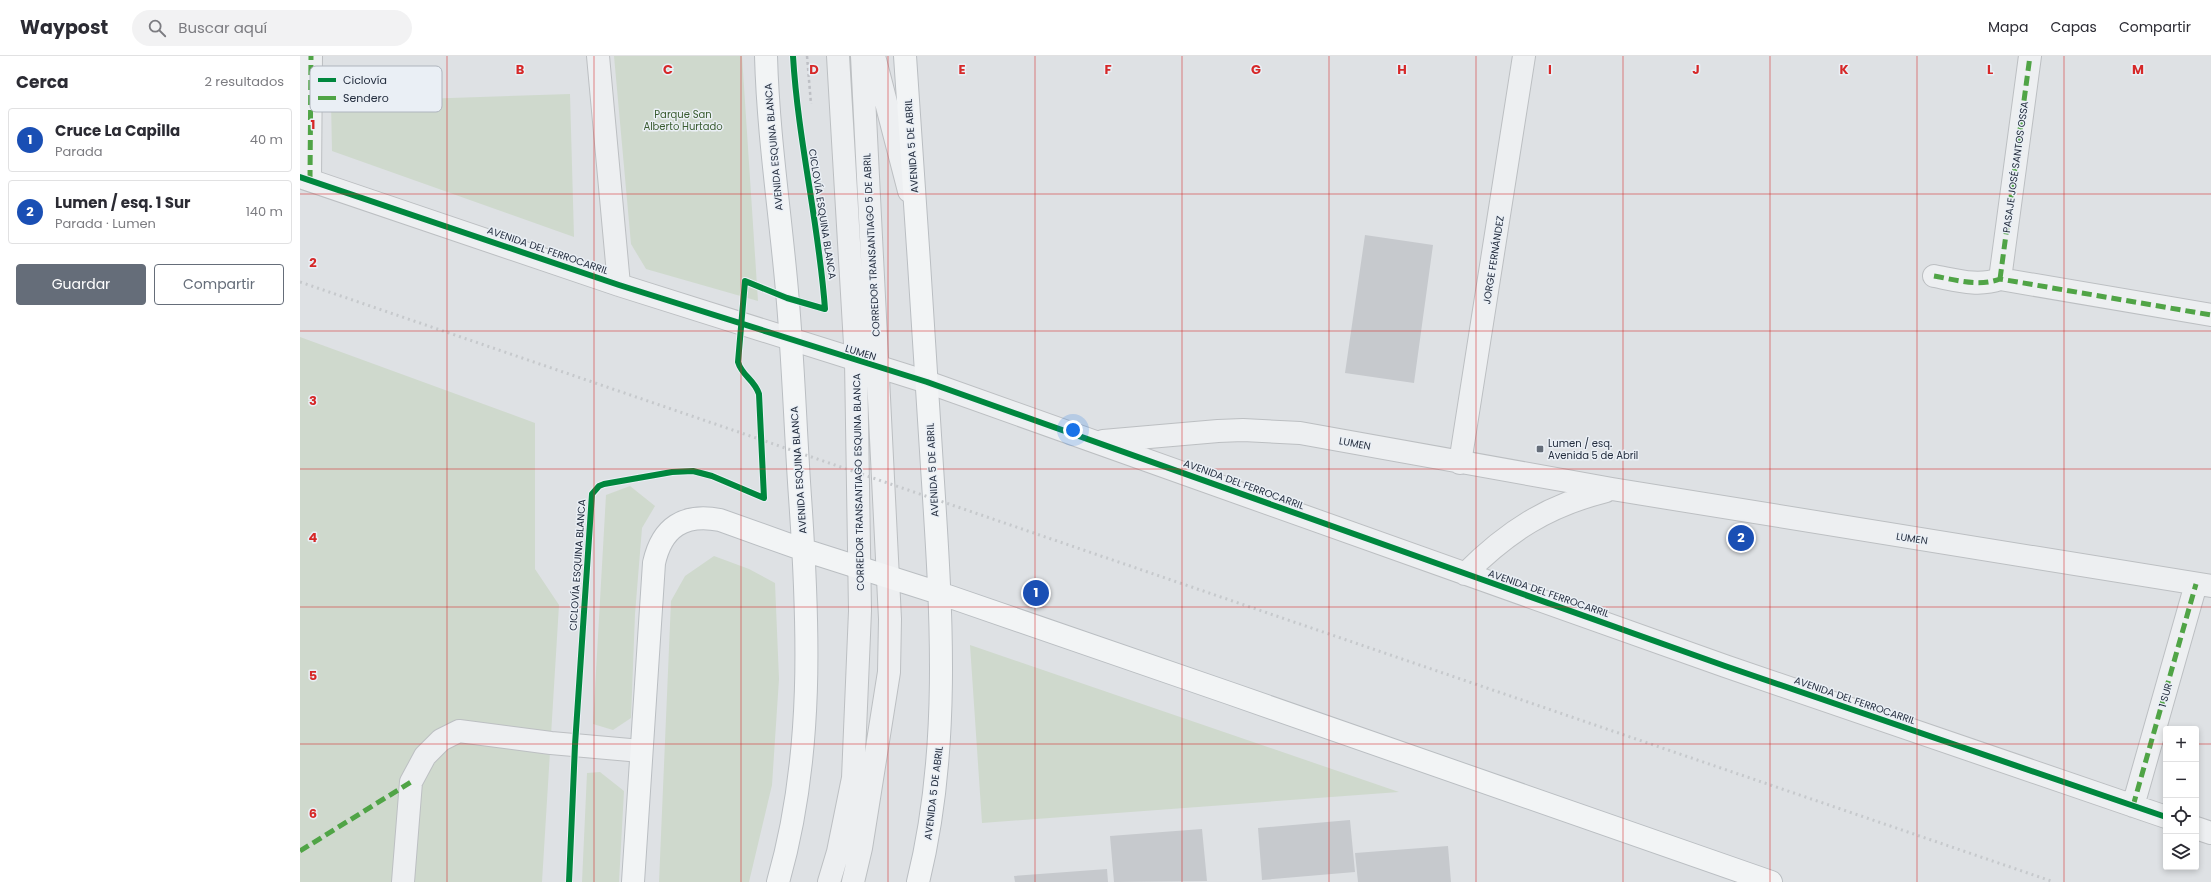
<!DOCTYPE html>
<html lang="es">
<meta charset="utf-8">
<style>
:root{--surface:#fff;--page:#f2f2f3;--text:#2b2b33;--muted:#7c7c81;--line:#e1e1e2;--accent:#656d79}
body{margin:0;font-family:Poppins,sans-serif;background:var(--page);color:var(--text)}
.controls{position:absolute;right:12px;bottom:12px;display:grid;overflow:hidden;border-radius:4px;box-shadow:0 2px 6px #0003}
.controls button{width:36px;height:36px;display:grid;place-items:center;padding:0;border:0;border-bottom:1px solid var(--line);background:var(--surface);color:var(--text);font:20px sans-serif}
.you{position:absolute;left:773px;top:374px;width:14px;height:14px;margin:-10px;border:3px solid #fff;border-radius:50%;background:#1a73e8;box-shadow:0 0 0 6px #1a73e833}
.badge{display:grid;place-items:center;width:26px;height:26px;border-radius:50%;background:var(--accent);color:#fff;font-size:13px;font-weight:700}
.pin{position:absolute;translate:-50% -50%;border:2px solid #fff;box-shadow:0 1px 4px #0006}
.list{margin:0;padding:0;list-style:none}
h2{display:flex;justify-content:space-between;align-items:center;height:52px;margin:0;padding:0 16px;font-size:17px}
h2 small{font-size:13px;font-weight:400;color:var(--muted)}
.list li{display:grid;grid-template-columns:26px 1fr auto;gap:12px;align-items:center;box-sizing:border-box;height:64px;margin:0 8px 8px;padding:0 8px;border:1px solid var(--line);border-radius:4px}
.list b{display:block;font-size:15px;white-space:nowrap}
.list p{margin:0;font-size:13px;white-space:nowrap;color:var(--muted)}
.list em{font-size:13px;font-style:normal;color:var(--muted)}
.actions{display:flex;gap:8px;padding:12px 16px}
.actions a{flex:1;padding:9px 0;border:1px solid var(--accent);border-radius:4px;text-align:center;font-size:14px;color:var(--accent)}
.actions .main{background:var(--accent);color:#fff}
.icon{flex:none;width:22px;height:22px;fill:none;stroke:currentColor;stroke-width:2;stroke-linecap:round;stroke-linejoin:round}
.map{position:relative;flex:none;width:1911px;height:826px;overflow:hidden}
header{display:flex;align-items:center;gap:24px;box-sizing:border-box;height:56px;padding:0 20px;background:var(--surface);border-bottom:1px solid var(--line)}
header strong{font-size:19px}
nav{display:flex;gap:22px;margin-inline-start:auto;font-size:14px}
.search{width:280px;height:36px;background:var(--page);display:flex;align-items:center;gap:10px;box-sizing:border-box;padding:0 14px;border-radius:22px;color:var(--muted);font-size:15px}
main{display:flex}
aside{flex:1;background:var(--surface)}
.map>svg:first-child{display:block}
</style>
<header>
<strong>Waypost</strong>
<div class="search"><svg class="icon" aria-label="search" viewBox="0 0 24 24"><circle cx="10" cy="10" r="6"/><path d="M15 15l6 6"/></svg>Buscar aquí</div>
<nav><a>Mapa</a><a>Capas</a><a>Compartir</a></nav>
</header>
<main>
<aside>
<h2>Cerca<small>2 resultados</small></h2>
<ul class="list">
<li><span class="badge" style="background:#1a4fb4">1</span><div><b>Cruce La Capilla</b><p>Parada</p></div><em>40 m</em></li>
<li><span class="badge" style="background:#1a4fb4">2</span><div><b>Lumen / esq. 1 Sur</b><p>Parada · Lumen</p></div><em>140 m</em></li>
</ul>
<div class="actions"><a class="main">Guardar</a><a>Compartir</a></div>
</aside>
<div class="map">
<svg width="1911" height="826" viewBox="0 0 1911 826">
<rect width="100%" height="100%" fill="#dee1e4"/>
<path fill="#cfd9cd" d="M314,0h128l16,245 -112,-32 -15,-25z
M270,38l4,143 -242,-86 -1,-49z
M0,281l235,86v146l24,36 -17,277h-242z
M330,430l25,20 -13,22 -7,86 -4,104 -18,12 -20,-6 13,-229z
M414,500l35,13 26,14 4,96 -7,106 -23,97h-90l12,-281 14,-25z
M670,589l429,147 -417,31z
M300,716l24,19 -5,91h-37l5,-109z"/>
<path fill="#c6c9cd" d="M1065,179l68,10 -19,138 -69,-10z
M1050,764l5,52 -93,8 -4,-52z
M902,773l5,52 -93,1 -4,-46z
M1148,790l3,36h-93l-3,-29z
M807,813l1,13h-93l-1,-6z"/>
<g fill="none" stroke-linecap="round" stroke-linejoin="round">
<defs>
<path id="minor" d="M298,0l21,229
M574,0l35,135
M0,121l319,108 308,97 798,284 441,151
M10,124l1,-124
M1634,220c22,4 44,11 66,3l211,36
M1700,223l30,-223
M803,385l115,-10 25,-1 57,3 312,56 599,97
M1160,407l64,-407
M1165,518c43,-43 82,-68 141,-83
M1833,750l63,-222
M1896,772l15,5
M103,826l8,-100 14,-26 16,-16 18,-9 92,12 90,8
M529,826l9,-30 15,-74 7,-167 -4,-250 -18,-305
M553,826l8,-34 28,-176 1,-53 -28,-563"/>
<path id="major" d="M466,0c2,75 13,149 20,224 7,72 9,145 14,217 9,129 14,260 -22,385
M605,0c9,132 18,263 26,395 9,143 22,290 -13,431
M333,826l21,-319c8,-36 30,-50 66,-43l84,30 135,43 290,100 542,189"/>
</defs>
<use href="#minor" stroke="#bcbfc2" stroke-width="24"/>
<use href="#major" stroke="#babec2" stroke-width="24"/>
<path stroke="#bdbfc4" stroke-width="2.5" stroke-dasharray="3 3" stroke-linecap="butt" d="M507,0l4,48"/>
<use href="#minor" stroke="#edeff1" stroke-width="22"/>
<use href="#major" stroke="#f2f4f5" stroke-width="22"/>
<path stroke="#c6c9cc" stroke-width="3" stroke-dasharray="2 4" stroke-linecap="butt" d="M0,226l1754,600"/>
<path stroke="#50a446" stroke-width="5" stroke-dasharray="10 5" stroke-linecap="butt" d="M10,124l1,-124
M1634,220c22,4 44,11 66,3l211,36
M1700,223l30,-223
M1833,750l63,-222
M0,795l111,-69"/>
<defs>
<path id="cycleway" d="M0,121l319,108 308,97 798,284 441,151
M269,826l6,-137 17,-251 7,-8 5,-2 68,-12 21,-1 19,5 52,22 -5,-104c-5,-15 -17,-18 -21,-32l7,-81 42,17 38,11c-6,-85 -27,-168 -32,-253"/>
</defs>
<use href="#cycleway" stroke="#eaeff5" stroke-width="8"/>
<use href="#cycleway" stroke="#00873e" stroke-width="6"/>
</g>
<path fill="none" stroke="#d62828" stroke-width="1" stroke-opacity="0.55" d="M147,0v826M294,0v826M441,0v826M588,0v826M735,0v826M882,0v826M1029,0v826M1176,0v826M1323,0v826M1470,0v826M1617,0v826M1764,0v826M0,138h1911M0,275h1911M0,413h1911M0,551h1911M0,688h1866M1896,688h15"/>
<rect fill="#656d79" stroke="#eaeff5" stroke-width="1.5" x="1236" y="389" width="8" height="8" rx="2"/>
<g text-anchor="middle" stroke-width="3" stroke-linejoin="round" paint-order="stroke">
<g font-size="10" fill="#395c30" stroke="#eaeff5">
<text x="383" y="62">Parque San<tspan x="383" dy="12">Alberto Hurtado</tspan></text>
</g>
<g font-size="10" fill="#242e3f" stroke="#eaeff5">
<text transform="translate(611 90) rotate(-94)" y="4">AVENIDA 5 DE ABRIL</text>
<text transform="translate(473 91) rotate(-95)" y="4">AVENIDA ESQUINA BLANCA</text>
<text transform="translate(1715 111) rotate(-82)" y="4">PASAJE JOSÉ SANTOS OSSA</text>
<text transform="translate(523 158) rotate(81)" y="4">CICLOVÍA ESQUINA BLANCA</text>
<text transform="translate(571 189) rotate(-93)" y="4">CORREDOR TRANSANTIAGO 5 DE ABRIL</text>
<text transform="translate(248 194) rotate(19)" y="4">AVENIDA DEL FERROCARRIL</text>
<text transform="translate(1193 204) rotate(-81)" y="4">JORGE FERNÁNDEZ</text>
<text transform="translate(561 296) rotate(17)" y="4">LUMEN</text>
<text transform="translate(1055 387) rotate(11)" y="4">LUMEN</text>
<text transform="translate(498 414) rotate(-94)" y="4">AVENIDA ESQUINA BLANCA</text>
<text transform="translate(632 414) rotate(-93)" y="4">AVENIDA 5 DE ABRIL</text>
<text transform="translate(558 426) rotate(-91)" y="4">CORREDOR TRANSANTIAGO ESQUINA BLANCA</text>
<text transform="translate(944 428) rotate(20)" y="4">AVENIDA DEL FERROCARRIL</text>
<text transform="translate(1612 482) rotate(9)" y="4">LUMEN</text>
<text transform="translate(277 509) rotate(-86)" y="4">CICLOVÍA ESQUINA BLANCA</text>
<text transform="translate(1249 537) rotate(19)" y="4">AVENIDA DEL FERROCARRIL</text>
<text transform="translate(1865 639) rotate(-74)" y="4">1 SUR</text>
<text transform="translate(1555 644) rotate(19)" y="4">AVENIDA DEL FERROCARRIL</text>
<text transform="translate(633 737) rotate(-83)" y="4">AVENIDA 5 DE ABRIL</text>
</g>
<g font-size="10" fill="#242e3f" stroke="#eaeff5" text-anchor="start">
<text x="1248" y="391">Lumen / esq.<tspan x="1248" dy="12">Avenida 5 de Abril</tspan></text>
</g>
</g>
<rect x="10" y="10" width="132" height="46" rx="6" fill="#eaeff5" stroke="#afb5be" stroke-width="1"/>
<rect x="18" y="22" width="18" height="4" fill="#00873e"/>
<rect x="18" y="40" width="18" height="4" fill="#50a446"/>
<g font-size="11" fill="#242e3f">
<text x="43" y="28">Ciclovía</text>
<text x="43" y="46">Sendero</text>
</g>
<g font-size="13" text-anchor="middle" font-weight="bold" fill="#d62828" stroke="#eaeff5" stroke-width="3" stroke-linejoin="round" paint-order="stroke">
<text x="220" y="18">B</text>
<text x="368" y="18">C</text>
<text x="514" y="18">D</text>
<text x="662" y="18">E</text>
<text x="808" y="18">F</text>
<text x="956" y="18">G</text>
<text x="1102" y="18">H</text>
<text x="1250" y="18">I</text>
<text x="1396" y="18">J</text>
<text x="1544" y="18">K</text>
<text x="1690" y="18">L</text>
<text x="1838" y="18">M</text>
<text x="13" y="73">1</text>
<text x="13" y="211">2</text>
<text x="13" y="349">3</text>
<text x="13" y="486">4</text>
<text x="13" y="624">5</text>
<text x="13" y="762">6</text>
</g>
</svg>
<div class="controls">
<button>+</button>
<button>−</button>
<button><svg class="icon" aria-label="locate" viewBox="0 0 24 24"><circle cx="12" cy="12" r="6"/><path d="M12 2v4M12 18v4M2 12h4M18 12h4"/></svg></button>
<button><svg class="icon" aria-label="layers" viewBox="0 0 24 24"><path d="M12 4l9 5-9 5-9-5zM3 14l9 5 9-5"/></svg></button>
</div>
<div class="you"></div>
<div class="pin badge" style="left:736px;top:537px;background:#1a4fb4">1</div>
<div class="pin badge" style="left:1441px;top:482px;background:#1a4fb4">2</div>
</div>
</main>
